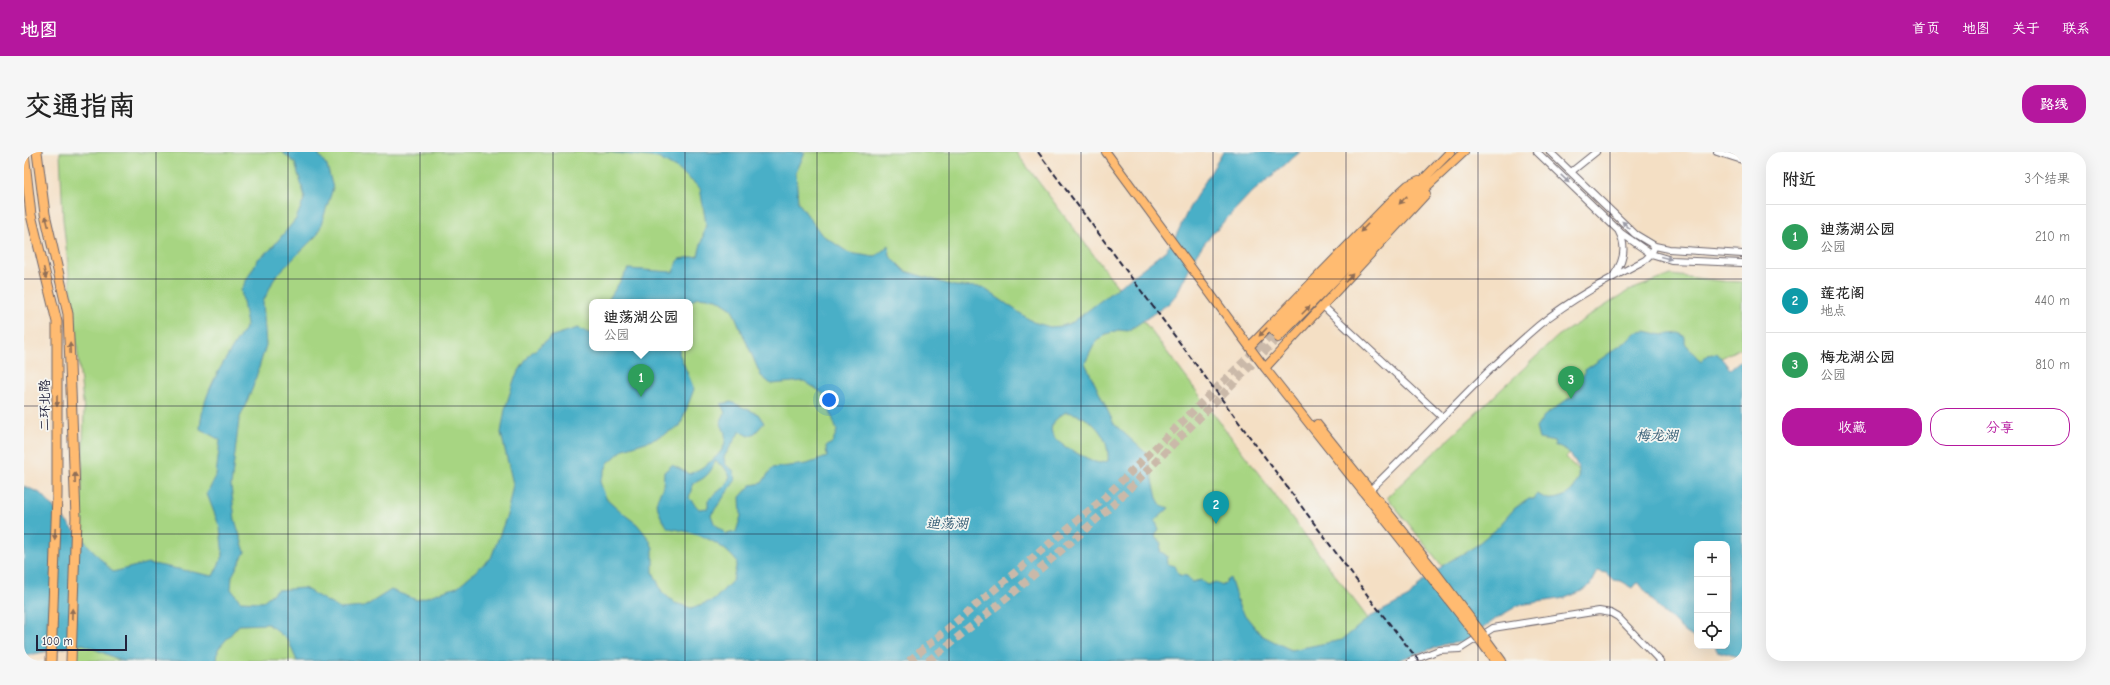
<!DOCTYPE html>
<html lang="zh">
<meta charset="utf-8">
<style>
:root{--surface:#fff;--page:#f6f6f6;--text:#222;--muted:#767676;--line:#e0e0e0;--accent:#b5179e}
body{margin:0;font-family:"Comic Neue","LXGW WenKai TC",sans-serif;background:var(--page);color:var(--text)}
.controls{position:absolute;right:12px;bottom:12px;display:grid;overflow:hidden;border-radius:8px;box-shadow:0 4px 16px #0002}
.controls button{width:36px;height:36px;display:grid;place-items:center;padding:0;border:0;border-bottom:1px solid var(--line);background:var(--surface);color:var(--text);font:20px sans-serif}
.scale{position:absolute;left:12px;bottom:10px;width:91px;box-sizing:border-box;padding-left:4px;border:2px solid #22223b;border-top:0;font-size:11px;line-height:14px;white-space:nowrap;color:#22223b;-webkit-text-stroke:3px #f6f6f2;paint-order:stroke}
.you{position:absolute;left:805px;top:248px;width:14px;height:14px;margin:-10px;border:3px solid #fff;border-radius:50%;background:#1a73e8;box-shadow:0 0 0 6px #1a73e833}
.badge{display:grid;place-items:center;width:26px;height:26px;border-radius:50%;background:var(--accent);color:#fff;font-size:13px;font-weight:700}
.pin{position:absolute;translate:-50% -33px;filter:drop-shadow(0 1px 2px #0008)}
.pin::after{content:'';position:absolute;top:21px;width:14px;height:12px;background:inherit;clip-path:polygon(0 0,100% 0,50% 100%)}
.popup{position:absolute;left:565px;top:147px;width:104px;height:52px;box-sizing:border-box;display:grid;place-content:center;border-radius:8px;background:var(--surface);filter:drop-shadow(0 1px 3px #0005);font-size:13px;white-space:nowrap;color:var(--muted)}
.popup b{font-size:15px;color:var(--text)}
.popup::after{content:'';position:absolute;left:50%;top:100%;margin-left:-8px;border:8px solid transparent;border-top-color:var(--surface)}
.list{margin:0;padding:0;list-style:none}
h2{display:flex;justify-content:space-between;align-items:center;height:52px;margin:0;padding:0 16px;font-size:17px}
h2 small{font-size:13px;font-weight:400;color:var(--muted)}
.list li{display:grid;grid-template-columns:26px 1fr auto;gap:12px;align-items:center;box-sizing:border-box;height:64px;padding:0 16px;border-top:1px solid var(--line)}
.list b{display:block;font-size:15px;white-space:nowrap}
.list p{margin:0;font-size:13px;white-space:nowrap;color:var(--muted)}
.list em{font-size:13px;font-style:normal;color:var(--muted)}
.actions{display:flex;gap:8px;padding:12px 16px}
.actions a{flex:1;padding:9px 0;border:1px solid var(--accent);border-radius:16px;text-align:center;font-size:14px;color:var(--accent)}
.actions .main{background:var(--accent);color:#fff}
.icon{flex:none;width:22px;height:22px;fill:none;stroke:currentColor;stroke-width:2;stroke-linecap:round;stroke-linejoin:round}
.map{position:relative;flex:none;width:1718px;height:509px;overflow:hidden;border-radius:16px}
header{display:flex;align-items:center;gap:24px;box-sizing:border-box;height:56px;padding:0 20px;background:var(--accent);color:#fff}
header strong{font-size:19px}
nav{display:flex;gap:22px;margin-inline-start:auto;font-size:14px}
.intro{display:flex;align-items:center;justify-content:space-between;box-sizing:border-box;height:96px;padding:0 24px}
h1{margin:0;font-size:28px}
.button{padding:10px 18px;border-radius:16px;background:var(--accent);color:#fff;font-size:14px;font-weight:700}
main{display:flex;gap:24px;padding:0 24px}
aside{flex:1;background:var(--surface);border-radius:16px;box-shadow:0 4px 16px #0002}
.map>svg:first-child{display:block}
</style>
<header>
<strong>地图</strong>
<nav><a>首页</a><a>地图</a><a>关于</a><a>联系</a></nav>
</header>
<div class="intro"><h1>交通指南</h1><a class="button">路线</a></div>
<main>
<div class="map">
<svg width="1718" height="509" viewBox="0 0 1718 509">
<rect width="100%" height="100%" fill="#f6f6f2"/>
<filter id="ink" filterUnits="userSpaceOnUse"><feTurbulence type="fractalNoise" baseFrequency=".025" numOctaves="2"/><feDisplacementMap in="SourceGraphic" scale="8" xChannelSelector="R" yChannelSelector="G"/><feConvolveMatrix kernelMatrix="1 2 1 2 8 2 1 2 1" color-interpolation-filters="sRGB"/></filter>
<filter id="wash" filterUnits="userSpaceOnUse"><feTurbulence type="fractalNoise" baseFrequency=".012" numOctaves="4" result="noise"/><feDisplacementMap in="SourceGraphic" scale="16" xChannelSelector="R" yChannelSelector="G"/><feGaussianBlur stdDeviation="0.9" result="paint"/><feColorMatrix in="noise" values="0 0 0 0 0 0 0 0 0 0 0 0 0 0 0 0 0 1.4 0 .05"/><feComposite in="paint" operator="in"/></filter>
<g filter="url(#wash)">
<rect width="100%" height="100%" fill="#f4dfc4"/>
<path fill="#a7d582" stroke="#647c5e" fill-rule="evenodd" d="M36,0h956l384,509h-1324l8,-250 -21,-192zM568,150h98v46h-98z
M1647,123l50,6 21,1v65c-61,32 -122,67 -176,110l16,19 -4,18 -131,78 -60,-75 171,-161 70,-45z"/>
<path fill="#48afc7" stroke="#356881" fill-rule="evenodd" d="M258,0h35l10,14 6,22 -15,46 -43,43 -12,25 3,43 -13,42 -14,33 -8,66 4,34 10,32 -13,24 -1,13 9,12 22,1 15,-12 27,-2 36,21 24,-2 27,-17 26,10 40,-13 34,-29 16,-43 6,-31 -12,-51 4,-24 10,-32 15,-23 22,-18 26,-8 14,6v14h88l-1,5 15,36 -14,37 -25,13 -31,10 -16,14 -8,19 6,16 19,17 12,9 12,15 4,9v24l9,20 13,11 16,5 23,-8 19,-20 4,-18c-17,-22 -42,-30 -69,-34l-7,-11 -5,-14 7,-17 1,-14 8,-7 18,9c20,-10 47,-27 30,-51l5,-10 -4,-9 10,-2 27,12 6,9 -9,10 -6,3 -9,-5 -16,26 1,7 9,7 1,10 -24,34 3,8 12,11 10,-2 5,-16 -1,-19 11,-12 11,-2 10,-15 35,-4 20,-7 -1,-11 6,-3 5,-12 -13,-37 -20,-13 -33,3 -10,-8 -29,-67 -15,-10 -20,-2 -7,6 -83,-1 21,-33 45,3 6,-13 19,-3 8,-32 -6,-36 -21,-18 -21,-12 -52,-6h199l-9,21 2,29 23,32 28,19 26,4 14,-12 1,11 15,15 49,15 28,1 51,35 17,5 12,-1 11,-4 92,-71 9,-11 15,-32 34,-56h77l-52,44 -35,37 -16,20 -21,42 -8,9 -40,27 -10,-1 -14,5 -10,10 -9,18 29,61 33,30 10,44 4,7 8,3 -14,13 4,8 -4,7 6,7 -1,8 7,5 1,8 7,2 4,9 8,1 5,6 9,-2 6,5 8,-3 7,4 8,-8 10,31 21,26 30,15 51,-10 28,-23 39,-20 15,-17 21,-16 29,-17 24,-20 17,-19 14,-9h5l3,-5c5,2 10,6 15,5 34,-3 35,-44 3,-53v-4l-16,-3 -3,-11 8,-12 28,-20 13,-26 42,-29 8,-8 10,-2 18,4 16,-2 6,4v6l16,19 7,-7 9,-2 13,16 12,-10v299l-25,-7 -2,-5h12v-102h-30v96l-12,-8 -27,-25 -20,-25 -5,6 -12,-7 -8,-1 -7,-7 -9,-2 -7,14 -10,7 -15,6 -46,7 -19,11 -36,26 -18,2 -51,17h-1098l-9,-21 -20,-16 -29,1 -21,24 -1,12h-95l-39,-17 -59,12v-170l16,7 73,79 35,-9 65,13 10,-20 -3,-28 -13,-34 9,-18 4,-36 -20,-11c3,-41 26,-70 47,-104l-6,-35 17,-31 12,-9 26,-31 9,-22 -10,-34zM1042,260c25,3 44,24 42,49l-8,2 -5,-1c-19,-10 -68,-27 -29,-50zM691,309l9,6 6,9 -4,9 -18,15v8l-9,1 -10,-11 4,-15c11,-3 19,-11 22,-22z"/>
</g>
<g filter="url(#ink)">
<g fill="none" stroke-linecap="round" stroke-linejoin="round">
<path stroke="#cab9a9" stroke-width="8" stroke-dasharray="8 4" stroke-linecap="butt" d="M885,509l194,-162 171,-167
M904,509l85,-68 102,-90 163,-165"/>
<defs>
<path id="minor" d="M1513,0l84,81 30,21 20,6 71,3
M1526,0l85,82 20,12 14,3 73,5
M1693,0l25,8
M1547,20l25,-20
M1590,123c10,-14 13,-28 5,-43
M1299,154l119,111
M1343,341c58,-55 111,-116 172,-168 32,-26 70,-46 106,-65l6,-6 4,-8
M1387,509l28,-11 21,-1 33,-21 106,-17 12,2 7,4 42,44"/>
<path id="major" d="M1082,0l159,216 160,202
M1250,180l176,-180
M1254,186l143,-146 43,-40
M1226,194l146,-150 12,-11 11,-5
M1241,216l161,-174
M1293,272l114,142
M1459,483l19,26
M1455,487l16,22"/>
<path id="highway" d="M0,0l7,63 26,107v173l-6,166
M13,0l8,62 23,100 8,203 -5,144"/>
</defs>
<use href="#minor" stroke="#6c646b" stroke-width="8"/>
<use href="#major" stroke="#6c646b" stroke-width="10"/>
<use href="#highway" stroke="#6c646b" stroke-width="11"/>
<use href="#minor" stroke="#fff" stroke-width="6"/>
<use href="#major" stroke="#ffbb71" stroke-width="8"/>
<use href="#highway" stroke="#ffbb71" stroke-width="9"/>
<path stroke="#22223b" stroke-width="2" stroke-dasharray="6 3" stroke-linecap="butt" d="M1014,0l336,452 45,57"/>
<defs>
<path id="major-bridge" d="M1407,414l52,69
M1401,418l54,69"/>
</defs>
<use href="#major-bridge" stroke="#6c646b" stroke-width="10" stroke-linecap="butt"/>
<use href="#major-bridge" stroke="#ffbb71" stroke-width="8"/>
</g>
<defs><path id="oneway-solid" d="M-6-.8H1V-3.2L6.5 0L1 3.2V.8H-6Z"/></defs>
<g fill="#9c9ca7">
<use href="#oneway-solid" transform="translate(1541 27) rotate(44)"/>
<use href="#oneway-solid" transform="translate(1602 73) rotate(-136)"/>
<use href="#oneway-solid" transform="translate(1642 106) rotate(14)"/>
</g>
<g fill="#906e56">
<use href="#oneway-solid" transform="translate(1379 48) rotate(134)"/>
<use href="#oneway-solid" transform="translate(23 69) rotate(-103)"/>
<use href="#oneway-solid" transform="translate(1340 76) rotate(134)"/>
<use href="#oneway-solid" transform="translate(21 121) rotate(76)"/>
<use href="#oneway-solid" transform="translate(1325 126) rotate(-47)"/>
<use href="#oneway-solid" transform="translate(1282 158) rotate(-45)"/>
<use href="#oneway-solid" transform="translate(1239 180) rotate(134)"/>
<use href="#oneway-solid" transform="translate(46 196) rotate(-92)"/>
<use href="#oneway-solid" transform="translate(33 249) rotate(90)"/>
<use href="#oneway-solid" transform="translate(51 326) rotate(-92)"/>
<use href="#oneway-solid" transform="translate(31 382) rotate(92)"/>
<use href="#oneway-solid" transform="translate(48 462) rotate(-88)"/>
</g>
</g>
<path fill="none" stroke="#22223b" stroke-width="1" stroke-opacity="0.55" d="M132,0v509M264,0v509M396,0v509M529,0v509M661,0v509M793,0v509M925,0v509M1057,0v509M1189,0v509M1322,0v509M1454,0v509M1586,0v509M0,127h1718M0,254h1718M0,382h1718"/>
<g text-anchor="middle" stroke-width="3.5" stroke-linejoin="round" paint-order="stroke">
<g font-size="13" fill="#22223b" stroke="#f6f6f2">
<text transform="translate(20 253) rotate(-90)" y="5">二环北路</text>
</g>
<g font-size="14" font-style="italic" fill="#315a73" stroke="#f6f6f2">
<text x="1633" y="288">梅龙湖</text>
<text x="923" y="376">迪荡湖</text>
</g>
</g>
</svg>
<div class="controls">
<button>+</button>
<button>−</button>
<button><svg class="icon" aria-label="locate" viewBox="0 0 24 24"><circle cx="12" cy="12" r="6"/><path d="M12 2v4M12 18v4M2 12h4M18 12h4"/></svg></button>
</div>
<div class="scale">100 m</div>
<div class="you"></div>
<div class="pin badge" style="left:617px;top:245px;background:#2e9e5b">1</div>
<div class="popup"><b>迪荡湖公园</b>公园</div>
<div class="pin badge" style="left:1192px;top:372px;background:#0f9aa8">2</div>
<div class="pin badge" style="left:1547px;top:247px;background:#2e9e5b">3</div>
</div>
<aside>
<h2>附近<small>3个结果</small></h2>
<ul class="list">
<li><span class="badge" style="background:#2e9e5b">1</span><div><b>迪荡湖公园</b><p>公园</p></div><em>210 m</em></li>
<li><span class="badge" style="background:#0f9aa8">2</span><div><b>莲花阁</b><p>地点</p></div><em>440 m</em></li>
<li><span class="badge" style="background:#2e9e5b">3</span><div><b>梅龙湖公园</b><p>公园</p></div><em>810 m</em></li>
</ul>
<div class="actions"><a class="main">收藏</a><a>分享</a></div>
</aside>
</main>
